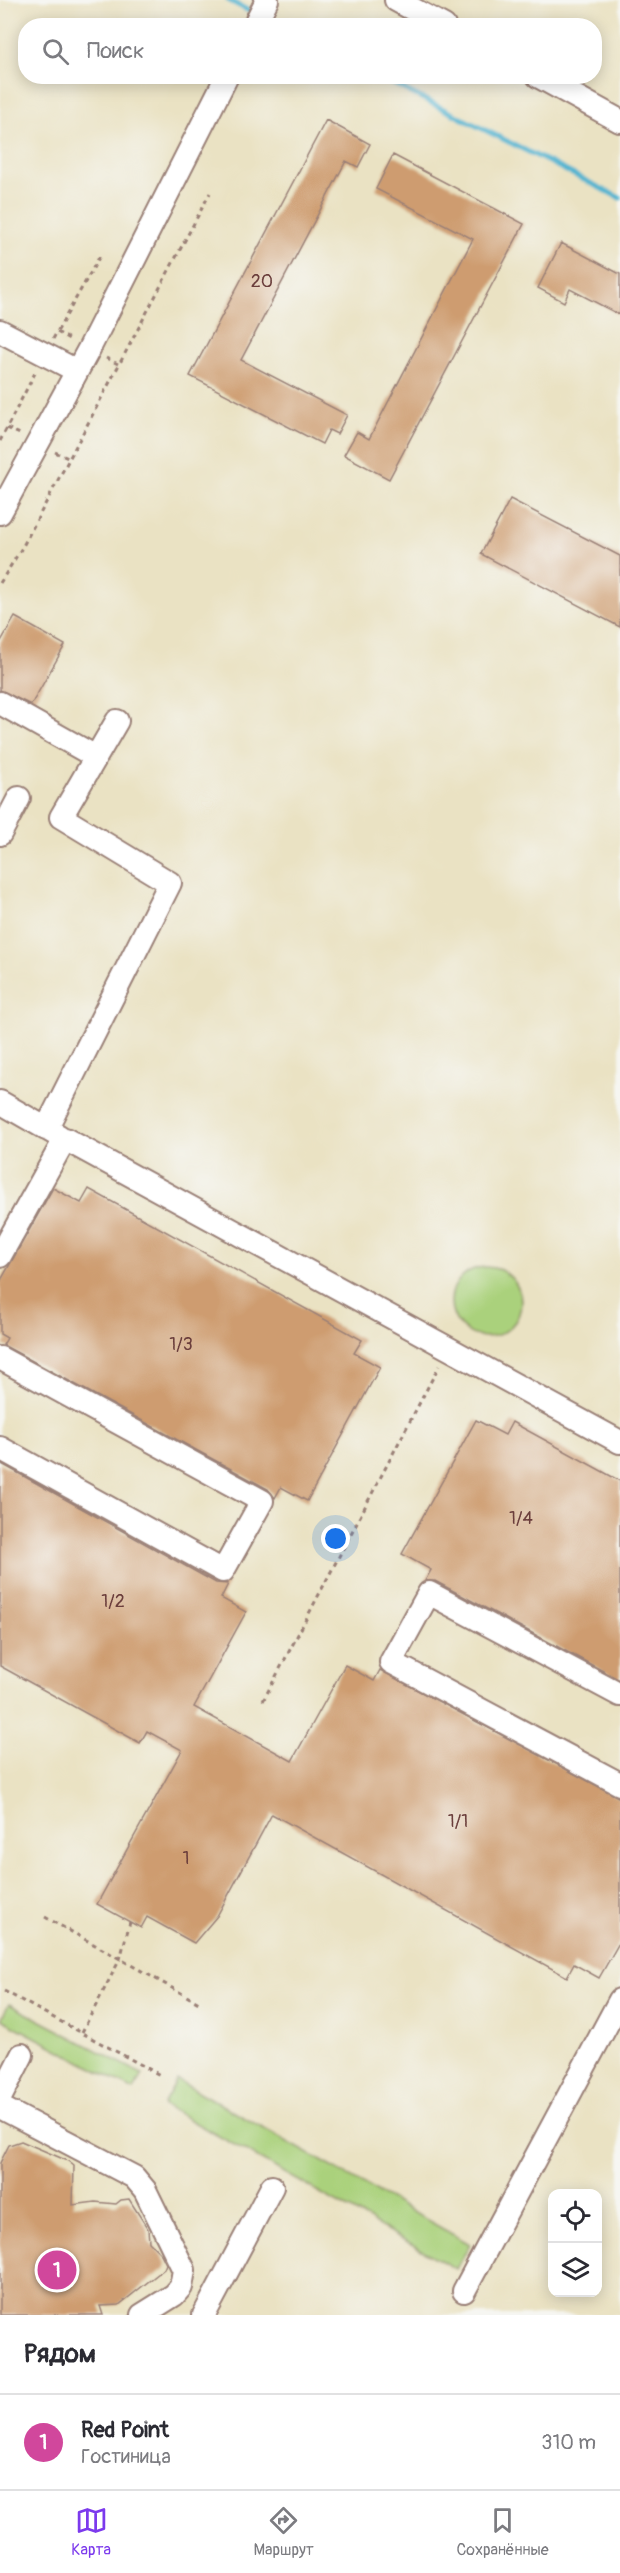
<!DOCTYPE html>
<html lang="ru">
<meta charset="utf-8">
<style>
:root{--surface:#fff;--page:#f2f2f3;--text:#2b2b33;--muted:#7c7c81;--line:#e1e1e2;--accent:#7c3aed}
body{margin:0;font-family:Pangolin,sans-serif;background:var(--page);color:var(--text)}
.controls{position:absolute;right:18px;bottom:18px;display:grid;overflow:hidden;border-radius:12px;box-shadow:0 3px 15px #0003}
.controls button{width:54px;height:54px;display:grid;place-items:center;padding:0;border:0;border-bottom:2px solid var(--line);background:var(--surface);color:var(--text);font:30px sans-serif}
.you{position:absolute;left:336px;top:1539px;width:21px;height:21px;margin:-15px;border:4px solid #fff;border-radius:50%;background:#1a73e8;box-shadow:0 0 0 9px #1a73e833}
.badge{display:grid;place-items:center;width:39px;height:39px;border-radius:50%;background:var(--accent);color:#fff;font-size:20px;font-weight:700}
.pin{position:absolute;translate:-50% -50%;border:3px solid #fff;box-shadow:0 2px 6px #0006}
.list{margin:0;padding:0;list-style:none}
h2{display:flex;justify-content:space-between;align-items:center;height:78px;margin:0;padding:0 24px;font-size:26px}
h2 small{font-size:20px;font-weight:400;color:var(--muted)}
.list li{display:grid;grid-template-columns:39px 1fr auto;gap:18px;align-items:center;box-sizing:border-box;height:96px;padding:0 24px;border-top:2px solid var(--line)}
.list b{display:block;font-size:22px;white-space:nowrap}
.list p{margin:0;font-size:20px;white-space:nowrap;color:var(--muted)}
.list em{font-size:20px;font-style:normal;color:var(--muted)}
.icon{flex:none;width:33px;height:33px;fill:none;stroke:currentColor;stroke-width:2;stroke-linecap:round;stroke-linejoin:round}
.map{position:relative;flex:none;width:620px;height:2315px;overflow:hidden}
.search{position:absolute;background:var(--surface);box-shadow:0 3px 15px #0003;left:18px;right:18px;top:18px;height:66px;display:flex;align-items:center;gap:15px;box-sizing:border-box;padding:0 21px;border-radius:24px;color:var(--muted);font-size:22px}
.sheet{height:174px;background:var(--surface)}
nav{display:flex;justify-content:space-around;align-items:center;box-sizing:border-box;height:84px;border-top:2px solid var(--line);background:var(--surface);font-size:16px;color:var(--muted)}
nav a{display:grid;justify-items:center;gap:3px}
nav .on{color:var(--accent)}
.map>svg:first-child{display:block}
</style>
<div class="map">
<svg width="620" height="2315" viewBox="0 0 620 2315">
<rect width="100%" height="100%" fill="#f6f6f2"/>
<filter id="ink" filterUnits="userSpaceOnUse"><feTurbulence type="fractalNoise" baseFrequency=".0167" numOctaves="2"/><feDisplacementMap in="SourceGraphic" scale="12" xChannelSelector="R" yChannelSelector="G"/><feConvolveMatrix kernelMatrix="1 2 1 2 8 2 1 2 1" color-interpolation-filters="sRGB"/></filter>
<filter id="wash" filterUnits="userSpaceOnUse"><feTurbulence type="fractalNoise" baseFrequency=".008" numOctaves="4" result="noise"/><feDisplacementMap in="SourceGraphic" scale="24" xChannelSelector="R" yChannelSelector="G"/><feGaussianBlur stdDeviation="1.35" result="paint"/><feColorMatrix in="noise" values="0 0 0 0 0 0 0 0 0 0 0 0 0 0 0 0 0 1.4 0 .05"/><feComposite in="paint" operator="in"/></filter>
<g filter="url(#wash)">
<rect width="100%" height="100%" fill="#eae2c3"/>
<path fill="#aad17c" stroke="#7a7854" stroke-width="1.5" d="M451 1302a35 35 0 1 1 70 0a35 35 0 1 1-70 0Z
M9,2004l133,70 -8,16 -133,-71z
M177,2080l293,164 -14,25 -293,-164z"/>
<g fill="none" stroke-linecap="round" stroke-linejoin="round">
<path stroke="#52b4d0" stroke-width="5" d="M228,0l25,13
M264,18l15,8
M378,76l242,122"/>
</g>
<g id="blocks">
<path fill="#ce9c6f" d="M326,120l44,24 -12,23 -12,-6 -105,199 106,55 -10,19 -8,-4 -7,14 -132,-68z
M393,155l131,69 -135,255 -45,-24 13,-23 12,7 104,-200 -97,-50z
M561,243l59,31v41l-50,-26 -6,13 -26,-14z
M510,499l110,57v71l-139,-73z
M15,617l50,28 -34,60 -31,-15v-47z
M53,1188l28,15 8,-14 273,151 -8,13 26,14 -73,134 -26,-14 -6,11 -7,-9 -265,-144 4,-7 -7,-4v-52z
M476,1420l29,15 7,-13 108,59v199l-185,-99h-10l6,-11 -29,-16z
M0,1463l216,120 12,1 -7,14 25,14 -52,95 98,54 53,-96 29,16 6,-11 240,128v143l-21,37 -25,-14 -7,13 -295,-163 -55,102 -23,27 -47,-26 -6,11 -44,-24 85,-154 -35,-19 -7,12 -140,-77z
M21,2141l47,20 6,5 -1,39 22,-3 21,2 5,-4 8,-1 19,30 1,13 12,12 5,10 -2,5 -45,36 -19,1 3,9h-103v-152l9,-18z"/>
</g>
</g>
<g filter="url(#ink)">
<use href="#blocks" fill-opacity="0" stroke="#9a8077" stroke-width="1.5"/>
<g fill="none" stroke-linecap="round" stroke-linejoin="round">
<defs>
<path id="minor" d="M396,0l48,26
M254,26l13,-26
M538,76l82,45
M0,331l77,40
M0,513l89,-164 138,-273
M0,703l96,54
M0,834l19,-36
M0,1102l59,34
M46,1129l124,-246 -109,-66 56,-96
M0,1256l65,-117 555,303
M0,1358l262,143 -39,70 -223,-123
M620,1695l-191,-102 -38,69 229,122
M0,2098l22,-43
M0,2107l134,70 11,13 39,80 -3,17 -7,8 -32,20
M464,2291l156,-291
M204,2315l68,-128"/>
</defs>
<use href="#minor" stroke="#9a8077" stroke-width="26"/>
<path stroke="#9a8077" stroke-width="3" stroke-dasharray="4.5 4.5" stroke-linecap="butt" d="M57,332l14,8
M53,339l48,-85
M106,358l12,6
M7,428l15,7
M0,441l36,-70
M55,452l13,6
M0,583l23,-37 187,-353
M263,1701l176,-335
M45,1917l154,86
M4,1991l156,84
M82,2032l38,-73 10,-37"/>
<use href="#minor" stroke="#fff" stroke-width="22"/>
</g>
</g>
<g text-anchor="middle" stroke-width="4.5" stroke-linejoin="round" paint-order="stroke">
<g font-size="18" fill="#6b3e3c">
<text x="262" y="287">20</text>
<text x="181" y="1350">1/3</text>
<text x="521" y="1524">1/4</text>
<text x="113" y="1607">1/2</text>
<text x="458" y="1827">1/1</text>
<text x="186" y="1864">1</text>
</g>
</g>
</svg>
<div class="controls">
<button><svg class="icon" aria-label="locate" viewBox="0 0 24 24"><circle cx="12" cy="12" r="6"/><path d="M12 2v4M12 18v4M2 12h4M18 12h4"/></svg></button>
<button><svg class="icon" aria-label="layers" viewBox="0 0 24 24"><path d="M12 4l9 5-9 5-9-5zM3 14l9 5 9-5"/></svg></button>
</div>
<div class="you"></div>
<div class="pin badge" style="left:57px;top:2270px;background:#d1479c">1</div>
<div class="search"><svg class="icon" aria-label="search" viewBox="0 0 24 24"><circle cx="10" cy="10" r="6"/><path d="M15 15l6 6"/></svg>Поиск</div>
</div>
<section class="sheet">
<h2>Рядом<small></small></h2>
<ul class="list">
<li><span class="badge" style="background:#d1479c">1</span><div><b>Red Point</b><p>Гостиница</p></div><em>310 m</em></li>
</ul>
</section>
<nav>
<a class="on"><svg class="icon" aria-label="map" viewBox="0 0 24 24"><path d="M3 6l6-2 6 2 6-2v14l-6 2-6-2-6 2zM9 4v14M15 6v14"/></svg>Карта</a>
<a><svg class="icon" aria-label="directions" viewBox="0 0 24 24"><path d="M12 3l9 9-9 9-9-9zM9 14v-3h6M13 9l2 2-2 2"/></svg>Маршрут</a>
<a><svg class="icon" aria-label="saved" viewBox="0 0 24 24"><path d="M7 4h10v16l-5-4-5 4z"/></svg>Сохранённые</a>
</nav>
